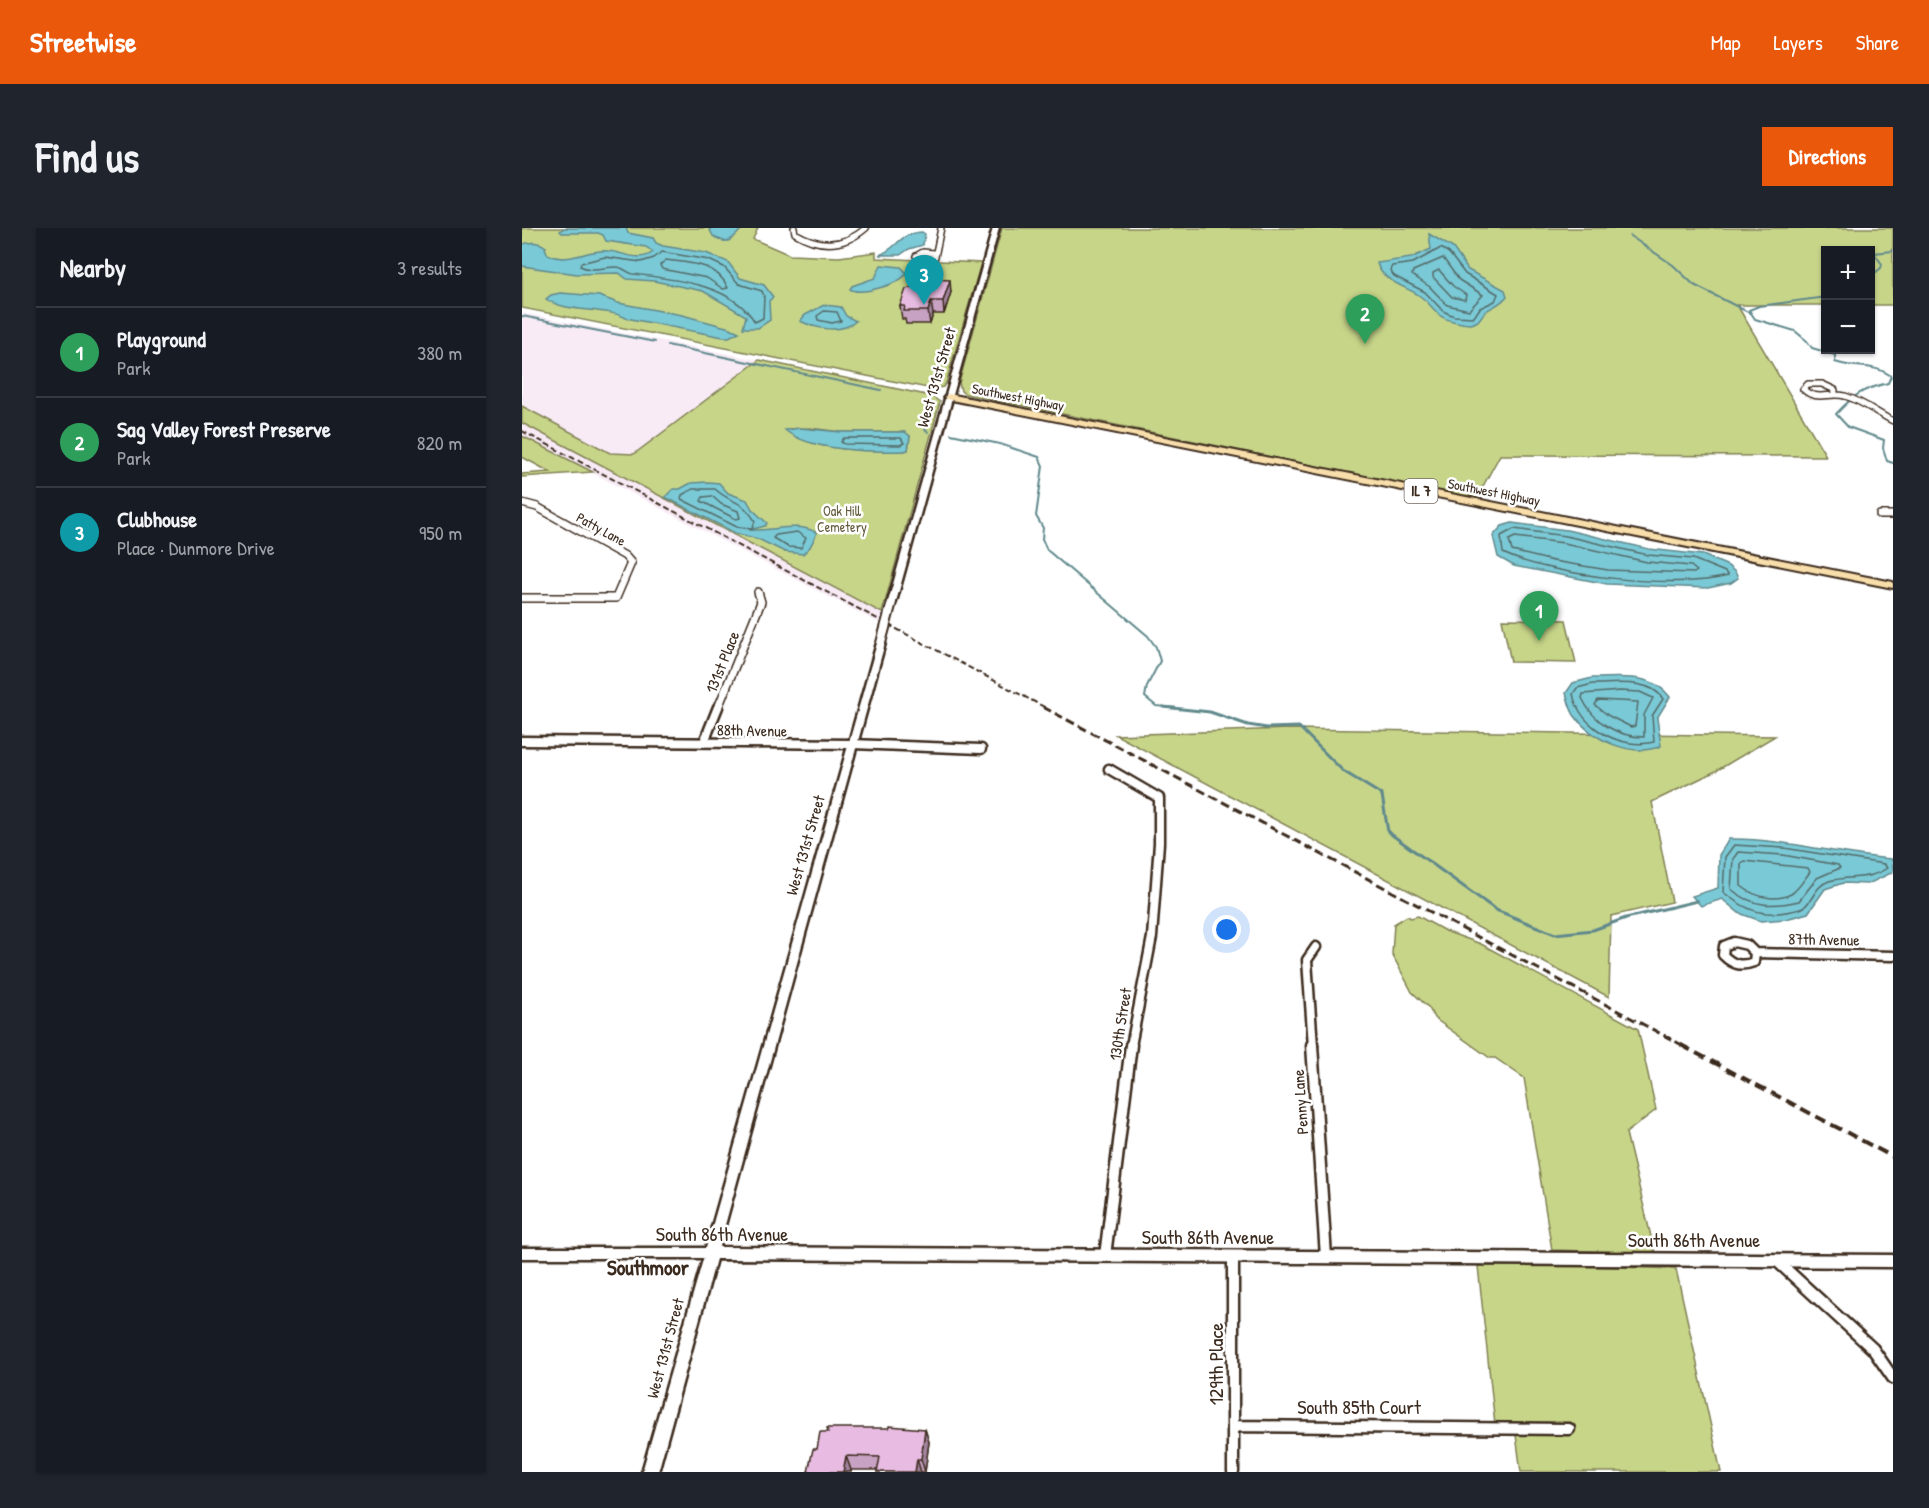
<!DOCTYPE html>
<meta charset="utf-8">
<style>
:root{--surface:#171b24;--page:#20242c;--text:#f1f3f6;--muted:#9ea1a6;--line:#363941;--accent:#ea580c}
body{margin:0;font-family:"Patrick Hand",sans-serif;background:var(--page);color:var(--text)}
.controls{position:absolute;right:18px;top:18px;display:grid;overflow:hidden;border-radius:0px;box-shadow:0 2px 4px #0004}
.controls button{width:54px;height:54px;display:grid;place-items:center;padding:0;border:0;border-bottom:2px solid var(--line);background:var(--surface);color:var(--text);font:30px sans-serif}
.you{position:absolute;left:705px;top:702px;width:21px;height:21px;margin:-15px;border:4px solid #fff;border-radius:50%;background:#1a73e8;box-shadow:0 0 0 9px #1a73e833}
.badge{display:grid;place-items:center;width:39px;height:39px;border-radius:50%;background:var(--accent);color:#fff;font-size:20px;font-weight:700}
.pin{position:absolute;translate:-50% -50px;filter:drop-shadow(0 2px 3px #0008)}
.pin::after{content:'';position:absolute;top:32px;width:21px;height:18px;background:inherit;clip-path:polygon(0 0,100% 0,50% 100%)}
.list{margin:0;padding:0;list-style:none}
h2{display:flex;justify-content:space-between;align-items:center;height:78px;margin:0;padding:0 24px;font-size:26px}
h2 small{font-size:20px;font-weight:400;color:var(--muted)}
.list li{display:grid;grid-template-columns:39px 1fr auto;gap:18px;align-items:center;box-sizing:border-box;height:90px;padding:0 24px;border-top:2px solid var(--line)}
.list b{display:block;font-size:22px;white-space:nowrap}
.list p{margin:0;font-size:20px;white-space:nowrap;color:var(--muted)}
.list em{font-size:20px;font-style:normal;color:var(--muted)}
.map{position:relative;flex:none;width:1371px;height:1244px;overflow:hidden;border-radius:0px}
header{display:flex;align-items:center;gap:36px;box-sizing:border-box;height:84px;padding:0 30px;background:var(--accent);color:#fff}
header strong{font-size:28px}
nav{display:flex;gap:33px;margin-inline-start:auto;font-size:21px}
.intro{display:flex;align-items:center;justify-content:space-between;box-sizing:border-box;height:144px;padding:0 36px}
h1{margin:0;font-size:42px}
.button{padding:15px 27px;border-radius:0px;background:var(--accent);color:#fff;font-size:21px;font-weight:700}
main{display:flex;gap:36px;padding:0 36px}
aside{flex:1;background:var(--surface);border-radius:0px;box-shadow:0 2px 4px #0004}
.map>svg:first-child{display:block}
</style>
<header>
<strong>Streetwise</strong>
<nav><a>Map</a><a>Layers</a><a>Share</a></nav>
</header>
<div class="intro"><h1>Find us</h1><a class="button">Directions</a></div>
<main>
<aside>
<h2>Nearby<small>3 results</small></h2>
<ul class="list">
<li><span class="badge" style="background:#2e9e5b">1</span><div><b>Playground</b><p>Park</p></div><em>380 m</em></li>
<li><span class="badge" style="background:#2e9e5b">2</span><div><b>Sag Valley Forest Preserve</b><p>Park</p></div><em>820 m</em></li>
<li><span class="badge" style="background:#0f9aa8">3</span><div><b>Clubhouse</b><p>Place · Dunmore Drive</p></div><em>950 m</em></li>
</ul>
</aside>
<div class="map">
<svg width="1371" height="1244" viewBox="0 0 1371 1244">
<rect width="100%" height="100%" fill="#fff"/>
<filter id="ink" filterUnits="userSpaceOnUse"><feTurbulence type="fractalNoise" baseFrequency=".0167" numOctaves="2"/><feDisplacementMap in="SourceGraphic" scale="12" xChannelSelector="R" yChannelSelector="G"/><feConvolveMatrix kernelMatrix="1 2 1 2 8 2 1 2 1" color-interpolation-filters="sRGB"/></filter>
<g filter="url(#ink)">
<path fill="#f8ebf6" d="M0,85l237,47 -125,94 -24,-1 -88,-47z
M0,195l360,190 -3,10 -357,-187z"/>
<path fill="#c7d589" stroke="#818054" stroke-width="1.5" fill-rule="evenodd" d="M0,0h236l-5,11 37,16 49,2 37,-5v6l105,5 -35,120 -3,4 -10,2 -411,-81z
M480,0h891v77h-22l-1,-55h-44l-1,55h-88l89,151 -326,-1 -24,44 -511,-105 -4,-3 -2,-8z
M237,132l172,36 9,6 -58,211 -360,-190v-17l88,47 24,1zM288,200l31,4h62l7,4 -2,14 -4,1c-30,0 -97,1 -117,-22z
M0,208l71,36 -71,5v-3l28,-2 -28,-15z
M980,391l64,1 10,43 -65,-1z
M767,501l486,7 -59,35 -64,31 20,100 -61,14 -2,81 -493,-262z
M885,688l4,2 7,-2 27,15 36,13 157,85 18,81 -30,23 29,120 -103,-3 -28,-172 -29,-20h-5l-56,-40 -5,-10 -17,-16 -20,-38 2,-30z
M1040,1037l114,4 45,203h-200l-5,-37 -20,-1 -18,-168z"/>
<path fill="#7ac9d6" stroke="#61898c" stroke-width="1.5" d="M42,0h62l2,5 25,5 3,5 7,3 43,7 22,9 12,16 24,7 9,12 -4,4 1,19 -12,8h-15l3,-12 -43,-25 -49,-10 -27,-2 -8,-6 -42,1 -55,-8v-22c9,-2 16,-3 24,3l-1,1 3,7c22,9 38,-6 60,-4 15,1 32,12 45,1l-7,-5 -40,-6 -3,-6 -5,-2h-36l-2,-2z
M187,0h34c-12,11 -13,19 -30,8z
M400,4l3,2 -2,11 -14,4 -9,6h-21c20,-7 18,-21 43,-23z
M907,6l24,14 15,22 37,20 2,6c-8,10 -13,9 -22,16 -4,3 -4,8 -9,10 -5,3 -8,2 -14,1 -28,-4 -23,-13 -42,-27 -14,-10 -38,-14 -43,-33l34,-5 20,-9z
M359,37l20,2 6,6c-7,11 -46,23 -57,16l2,-3 23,-8z
M38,65l39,3 19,7 64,12 48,13 9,4 -10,5h-6l-97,-19c-20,-11 -61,-5 -80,-19l5,-4z
M302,77l17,2 5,9 10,5c-15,13 -39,8 -56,0l5,-6z
M278,200l41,4h64l5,4 -2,14 -4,1c-32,1 -95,0 -119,-21z
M186,254l11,1 9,10 19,7 5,9 15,14 -2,3 -16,4c22,2 49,-9 68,3l-7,14 -7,7 -18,-2 -27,-13 -23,-6 -70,-36 8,-8h7l11,-6z
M990,295l55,7 82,19 54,6 25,11 7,6 3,6 -7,5 -23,5 -101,-4 -93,-18 -16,-9 -5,-21 9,-10z
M1070,450c28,0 60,-6 78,19l-13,21 4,28c-30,12 -69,-6 -87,-31 -4,-6 -6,-15 -8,-22l7,-10z
M1207,611c55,-1 108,16 163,20l1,13 -25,12 -25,-1 -18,6 -17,24 -22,6 -25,2 -22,-8 -17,-14 -21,7 -9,-10 26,-8 1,-33z"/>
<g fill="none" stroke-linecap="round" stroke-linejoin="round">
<path stroke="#546a68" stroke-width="1.5" d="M919,20l8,5 16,21 33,20 -3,7 -15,7 -6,9 -20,-1 -11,-5 -18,-19 -31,-16 -4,-6 2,-4 21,-3z
M140,24l47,8 15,7 15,17 23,7 2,5 -1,22 -8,4c-23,-38 -82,-43 -122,-48 -6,-1 -10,-7 -16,-7 -13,0 -26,5 -37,-1l1,-3 24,-6 36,5 13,-4z
M921,30l16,22 24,15 -14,15 -22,-5 -17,-18 -18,-12 1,-4z
M144,32c24,3 51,3 62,28l-5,1 -16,-11 -45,-9 -2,-4z
M917,42l14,16 13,9 -1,5 -13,-3 -19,-20v-4z
M302,83l13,1 4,9 -9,2 -14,-3 -1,-4z
M322,210h57l3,5 -4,2 -55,-1 -4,-2z
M171,261h22c18,16 26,9 40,32l-3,8 -15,-2 -56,-28 1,-4z
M190,268l9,8 17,7 2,7 -4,1 -35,-18 2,-4z
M992,301l52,7 82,19 45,4 32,13 3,4c-52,14 -177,0 -225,-23l-2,-17z
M275,304l9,6 -5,10 -13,-1 -15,-9 3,-3z
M993,309l49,6 83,19 44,4 6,5 -3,2 -86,-3 -55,-9 -41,-10 -3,-11z
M1071,456c21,0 58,-6 70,15l-11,17 2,26c-33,8 -74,-14 -81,-48l4,-6z
M1098,463l20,1 13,6 -9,17v22c-26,0 -51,-15 -62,-39l1,-4z
M1076,472l40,2 -3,24 -4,1 -22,-11 -14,-11z
M1212,617l50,3 100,16 3,4c-18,13 -38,7 -58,13 -14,5 -15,18 -25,26 -4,3 -13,4 -18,5 -26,5 -43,-4 -63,-20l2,-35z
M1216,624l45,3 55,10 2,3 -23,10 -18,23c-26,6 -47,6 -68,-12l2,-30z
M1222,633l64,7 2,4c-5,6 -12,18 -19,22 -16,8 -36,3 -50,-8v-22z"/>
<path stroke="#61898c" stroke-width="2" d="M1108,8l43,29 21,20 56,28
M1348,49l11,-9 1,-4 -8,-11 19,-2
M1304,69l-67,9 -10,4 6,9 40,12 12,10 5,7 23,7v7c19,7 39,1 56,14l-3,7c-26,6 -34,12 -52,31l12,13 36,13 -1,8 4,13 6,2
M0,88l133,26
M145,117l214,45
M406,172l3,2 -6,28 3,2
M429,206l49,10 39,13 4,9 -7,50 7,12 -1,11 5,11 101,86 8,11 4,14 -13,25 -2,11 11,9 21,2"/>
<path stroke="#61898c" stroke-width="3" d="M641,479l47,5 38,13 19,3 32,-1 44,44 39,24 6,37 108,78 59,24 38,-4 33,-12 71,-17"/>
<defs>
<path id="minor-far3" d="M272,0l1,5c25,15 49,14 71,-5
M412,25l-11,-1 -7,4 6,4 13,-3 6,-29
M1313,167v-5l-13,-6h-14l-5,5c13,13 26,3 42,7 17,5 32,17 48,25"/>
<path id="minor-far2" d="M0,275l15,4 88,49 6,7 -15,35h-94
M1358,287h13
M196,480l43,-106 -3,-10"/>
<path id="minor-far1" d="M0,513l330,3 129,5
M182,514l14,-35
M587,541l50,29v45l-7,94 -21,109
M1212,714l13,3 8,8 -1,9c-13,5 -21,3 -31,-7l1,-9z
M1233,725l138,3
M791,818l-6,-86 9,-13"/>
<path id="minor" d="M790,817l14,212
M0,1025h187
M583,1028l26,-211
M711,1029v215
M1254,1032l97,89 20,29
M712,1198l335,3"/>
<path id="tertiary" d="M471,0h6l-103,374 -1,2h-6l-1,-2z
M359,412l4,3 -166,604 1174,8v12l-1177,-8 -58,213h-16l62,-216 -2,-3 4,-5 171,-605z"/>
<path id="primary" d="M427,166l944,188v6l-947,-189 -2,-2z"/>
</defs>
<use href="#minor-far3" stroke="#3b2a1e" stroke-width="8"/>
<use href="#minor-far2" stroke="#3b2a1e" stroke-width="10"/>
<use href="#minor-far1" stroke="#3b2a1e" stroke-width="13"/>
<use href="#minor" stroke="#3b2a1e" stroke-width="15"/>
<use href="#tertiary" stroke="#3b2a1e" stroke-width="5"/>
<use href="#primary" stroke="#3b2a1e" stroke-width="4"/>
<use href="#minor-far3" stroke="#fff" stroke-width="5"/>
<use href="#minor-far2" stroke="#fff" stroke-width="7"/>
<use href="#minor-far1" stroke="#fff" stroke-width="8"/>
<use href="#minor" stroke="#fff" stroke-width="10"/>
<use href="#tertiary" fill="#fff" fill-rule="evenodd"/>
<use href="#primary" fill="#f8deab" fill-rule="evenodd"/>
<path stroke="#3b2a1e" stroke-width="2" stroke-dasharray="6 3" stroke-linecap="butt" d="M0,203l524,277"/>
<path stroke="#3b2a1e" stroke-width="3" stroke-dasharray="9 4.5" stroke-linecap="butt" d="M521,479l641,339"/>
<path stroke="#3b2a1e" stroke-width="4" stroke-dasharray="11 6" stroke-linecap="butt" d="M1159,817l212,112"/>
<defs>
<path id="tertiary-bridge" d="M359,415l11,-41"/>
</defs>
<use href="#tertiary-bridge" stroke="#3b2a1e" stroke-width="12" stroke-linecap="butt"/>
<use href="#tertiary-bridge" stroke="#fff" stroke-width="8"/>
</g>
<path fill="#c8a2c2" stroke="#3b2a1e" stroke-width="1.5" d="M429,64l-7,22h-11l-3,10h-24l-1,-5h-3l-2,-13z
M403,1201l4,13 -4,30h-48l1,-2h-27v2h-43l9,-23z"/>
<path fill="#a2849e" stroke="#3b2a1e" stroke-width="1.5" d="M428,52l1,12 -7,22 -1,-13z
M409,73l2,13 -3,10 -2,-13z
M403,1201l4,13 -4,30 -4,-13z
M324,1228l5,14v2h-8z
M395,1231l4,13h-6z"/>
<path fill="#e8bce2" stroke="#3b2a1e" stroke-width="1.5" d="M393,50l35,2 -7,21h-12l-3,10h-24l1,-5h-5l6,-17 6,-2z
M367,1198l36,3 -4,30h-4l-2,13h-38l3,-15 -34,-1 -3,16h-35l5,-23h4l3,-17h8l-1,-4h62z"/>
</g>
<g text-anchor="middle" stroke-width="5" stroke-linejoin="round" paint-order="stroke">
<g font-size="14" fill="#3b2a1e" stroke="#fff">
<text transform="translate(496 169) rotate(11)" y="5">Southwest Highway</text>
<text transform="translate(972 264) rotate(11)" y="5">Southwest Highway</text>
<text transform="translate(79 301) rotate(29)" y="5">Patty Lane</text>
</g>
<g font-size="14" fill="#655d3e" stroke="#fff">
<text x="320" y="288">Oak Hill<tspan x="320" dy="16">Cemetery</tspan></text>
</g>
<rect fill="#fff" stroke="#766a62" stroke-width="1.5" x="882.5" y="251" width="33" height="24" rx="4.5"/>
<g font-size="15" font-weight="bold" fill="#3b2a1e">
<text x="899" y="268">IL 7</text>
</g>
<g font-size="16" fill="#3b2a1e" stroke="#fff">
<text transform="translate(414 149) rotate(-74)" y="6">West 131st Street</text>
<text transform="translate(200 434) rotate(-68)" y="6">131st Place</text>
<text transform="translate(230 502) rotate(1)" y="6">88th Avenue</text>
<text transform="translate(283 617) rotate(-74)" y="6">West 131st Street</text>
<text transform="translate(1302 711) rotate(1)" y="6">87th Avenue</text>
<text transform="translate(598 796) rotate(-81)" y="6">130th Street</text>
<text transform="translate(778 874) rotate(-94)" y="6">Penny Lane</text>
<text transform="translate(143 1120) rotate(-75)" y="6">West 131st Street</text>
</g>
<g font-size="20" fill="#3b2a1e" stroke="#fff">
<text x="200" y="1013">South 86th Avenue</text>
<text x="686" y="1016">South 86th Avenue</text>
<text x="1172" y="1019">South 86th Avenue</text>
<text transform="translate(694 1136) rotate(-90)" y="7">129th Place</text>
<text x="837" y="1186">South 85th Court</text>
</g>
<g font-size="21" font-weight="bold" fill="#3b2a1e" stroke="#fff">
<text x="126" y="1047">Southmoor</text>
</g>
</g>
</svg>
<div class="controls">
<button>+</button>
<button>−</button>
</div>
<div class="you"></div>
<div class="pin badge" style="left:1017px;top:413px;background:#2e9e5b">1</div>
<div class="pin badge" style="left:843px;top:116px;background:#2e9e5b">2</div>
<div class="pin badge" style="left:402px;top:77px;background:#0f9aa8">3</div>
</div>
</main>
